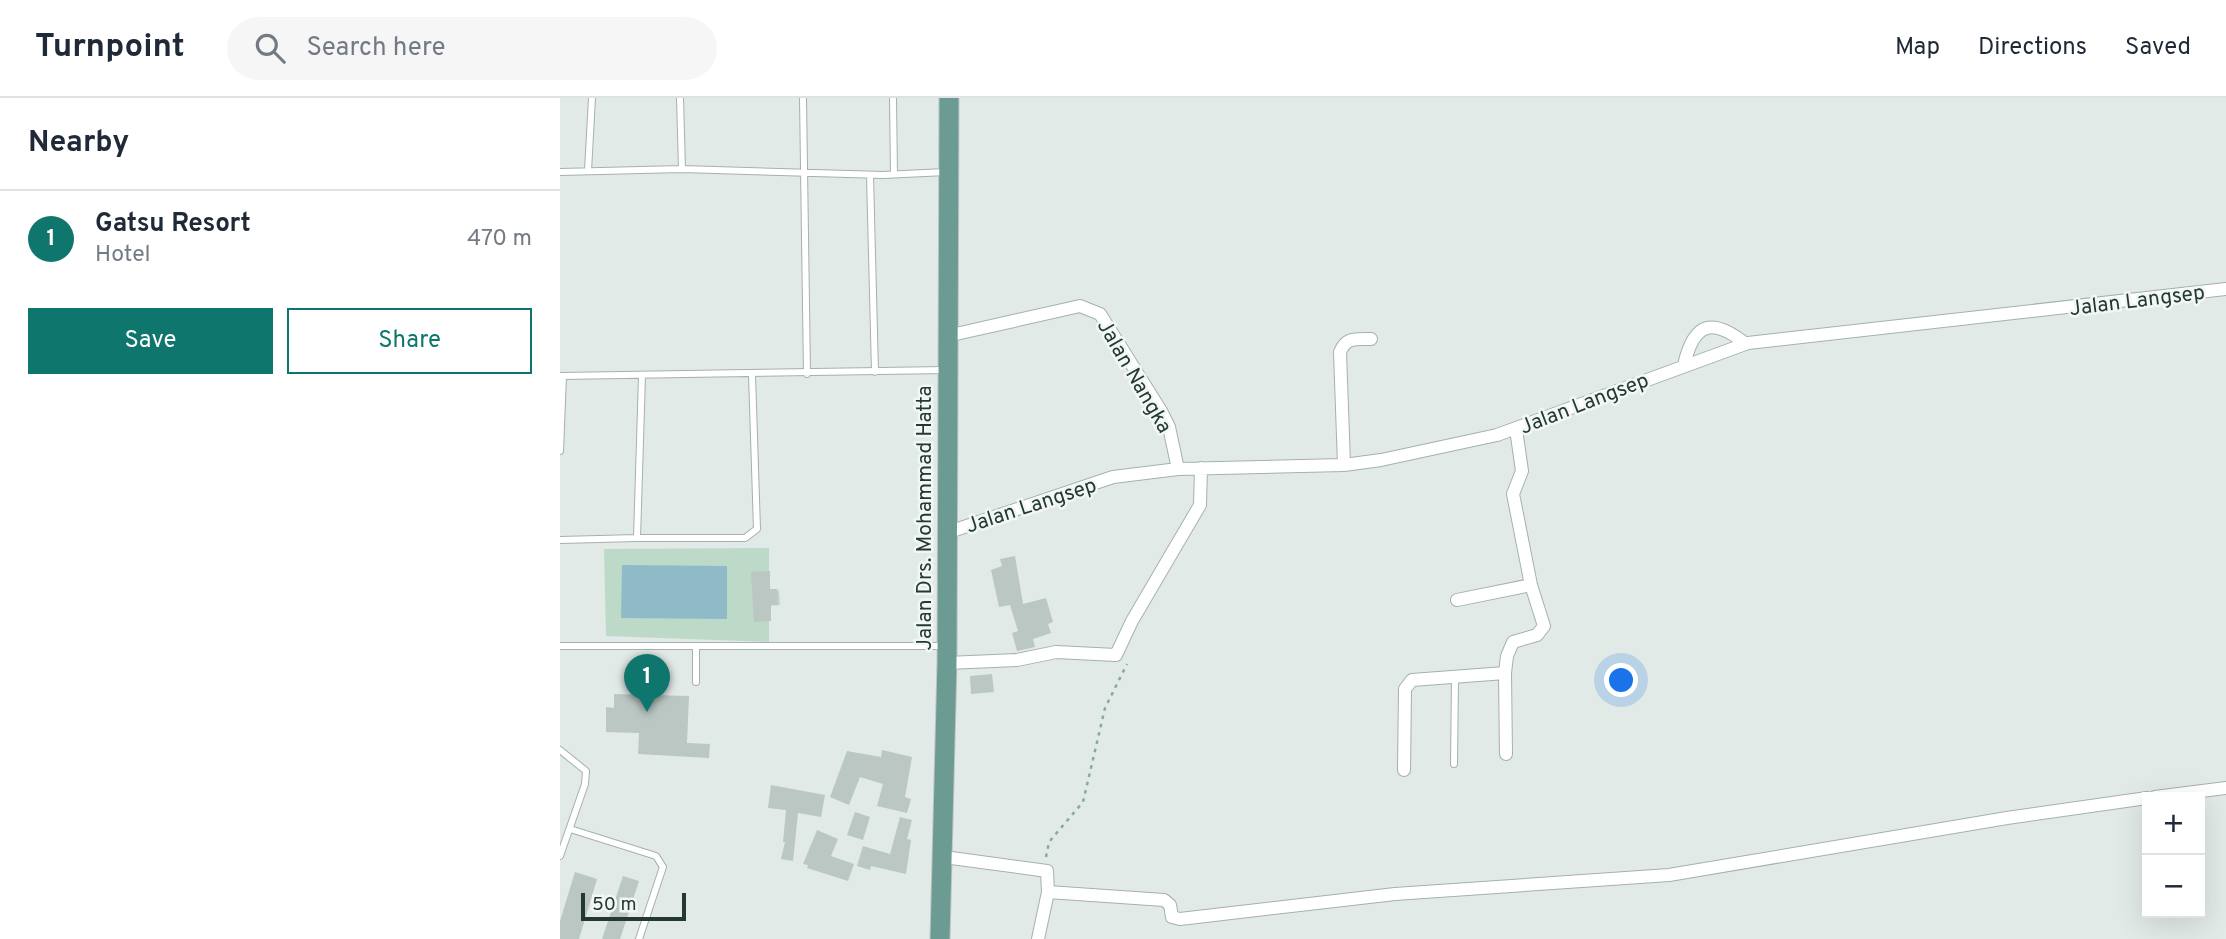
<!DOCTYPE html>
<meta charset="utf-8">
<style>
:root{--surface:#fff;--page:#f6f6f7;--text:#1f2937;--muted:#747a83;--line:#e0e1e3;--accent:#0f766e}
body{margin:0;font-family:Overpass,sans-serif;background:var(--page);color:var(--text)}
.controls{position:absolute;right:21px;bottom:21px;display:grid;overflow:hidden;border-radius:0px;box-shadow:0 7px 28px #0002}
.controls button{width:63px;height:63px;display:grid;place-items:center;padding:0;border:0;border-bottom:2px solid var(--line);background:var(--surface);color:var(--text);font:35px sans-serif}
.scale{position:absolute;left:21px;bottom:18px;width:105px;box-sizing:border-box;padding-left:7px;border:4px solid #243935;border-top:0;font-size:19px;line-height:24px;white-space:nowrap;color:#243935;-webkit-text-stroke:5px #f2f7f5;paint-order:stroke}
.you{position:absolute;left:1062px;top:583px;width:24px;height:24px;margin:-18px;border:5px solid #fff;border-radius:50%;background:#1a73e8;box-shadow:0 0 0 10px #1a73e833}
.badge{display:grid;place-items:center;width:46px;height:46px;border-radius:50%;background:var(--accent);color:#fff;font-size:23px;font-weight:700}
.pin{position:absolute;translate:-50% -58px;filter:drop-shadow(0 2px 4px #0008)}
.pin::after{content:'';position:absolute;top:37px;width:24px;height:21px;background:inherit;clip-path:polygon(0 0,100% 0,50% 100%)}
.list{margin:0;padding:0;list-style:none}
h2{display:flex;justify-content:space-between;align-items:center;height:91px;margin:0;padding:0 28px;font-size:30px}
h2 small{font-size:23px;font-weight:400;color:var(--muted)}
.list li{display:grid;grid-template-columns:46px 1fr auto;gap:21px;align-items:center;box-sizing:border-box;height:98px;padding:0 28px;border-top:2px solid var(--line)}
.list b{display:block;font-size:26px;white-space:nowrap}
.list p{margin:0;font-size:23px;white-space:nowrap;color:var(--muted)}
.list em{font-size:23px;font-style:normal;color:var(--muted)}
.actions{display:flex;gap:14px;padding:21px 28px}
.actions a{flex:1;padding:16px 0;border:2px solid var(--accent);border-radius:0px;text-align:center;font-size:24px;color:var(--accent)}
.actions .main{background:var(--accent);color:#fff}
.icon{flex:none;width:38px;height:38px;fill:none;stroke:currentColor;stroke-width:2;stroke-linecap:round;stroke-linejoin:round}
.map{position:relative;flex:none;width:1666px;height:841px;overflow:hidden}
header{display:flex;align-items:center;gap:42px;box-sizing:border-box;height:98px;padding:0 35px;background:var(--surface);border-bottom:2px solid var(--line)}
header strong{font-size:33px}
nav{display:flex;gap:38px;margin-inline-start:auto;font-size:24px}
.search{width:490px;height:63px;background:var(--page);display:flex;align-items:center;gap:18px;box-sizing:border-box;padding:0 24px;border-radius:38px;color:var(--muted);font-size:26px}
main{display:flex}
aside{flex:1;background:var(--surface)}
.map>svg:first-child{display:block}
</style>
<header>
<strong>Turnpoint</strong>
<div class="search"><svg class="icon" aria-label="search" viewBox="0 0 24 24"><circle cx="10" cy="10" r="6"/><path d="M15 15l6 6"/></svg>Search here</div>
<nav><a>Map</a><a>Directions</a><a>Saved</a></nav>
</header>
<main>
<aside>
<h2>Nearby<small></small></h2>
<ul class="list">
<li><span class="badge">1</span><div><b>Gatsu Resort</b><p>Hotel</p></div><em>470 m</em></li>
</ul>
<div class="actions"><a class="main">Save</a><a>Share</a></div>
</aside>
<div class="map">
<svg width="1666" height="841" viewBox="0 0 1666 841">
<rect width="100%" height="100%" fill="#e2eae7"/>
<path fill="#bdd9c7" d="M209,450v42h10l1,15 -11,1v36l-163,-6 -2,-87z"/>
<path fill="#8fbbc9" d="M62,467l105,1v53l-106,-1z"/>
<path fill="#bac7c3" d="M455,458l8,48 23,-6 7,24 -5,2 3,9 -18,6 2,8 -18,4 -5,-18 6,-2 -8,-26 -11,2 -8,-37 11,-4 -2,-7z
M210,473v18h7l1,16h-7v16l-17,1 -3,-50z
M432,576l2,18 -23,2 -1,-18z
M54,596l75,2 -2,47 23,1 -1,14 -71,-4 1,-21 -33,-1v-25l8,1z
M322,652l30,7 -7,40 6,2 -4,14 -30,-7 6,-22 -23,-7 -11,28 -19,-8 17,-46 34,6z
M211,687l54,10 -4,22 -23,-4 -5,48 -12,-2 4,-17h-2l3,-32 -18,-2z
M295,714l15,5 -7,23 -16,-5z
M340,719l12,3 -5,19 4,1 -5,34 -35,-8 -1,4 -13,-4 6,-20 27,8z
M257,732l21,9 -7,17 23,8 -6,17 -41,-13 1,-3 -5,-1z
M15,774l22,7 -18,60h-19v-18z
M63,778l16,5 -19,58h-18z"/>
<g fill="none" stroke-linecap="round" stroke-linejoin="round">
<defs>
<path id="lane" d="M120,0l2,71
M243,0l4,276
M333,0l1,76
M28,73l4,-73
M0,74l122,-3 201,6 63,-3
M310,77l5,197
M0,278l386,-6
M0,353l3,-75
M77,440h108l12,-9 -5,-154
M0,442l77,-2 5,-162
M0,548h383
M136,548v36
M0,652l26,21 -1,13 -25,72
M894,666l1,-86
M10,731l86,27 7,11 -24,72"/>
<path id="street" d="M387,238l133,-30 20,8 61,97 8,16 9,42
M1124,267c10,-43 28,-48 62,-21
M784,367l-4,-113c6,-15 16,-13 31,-13
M386,435l167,-56 65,-8 166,-4 37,-5 116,-25 251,-92 478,-54
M897,502l74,-15
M387,565l70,-3 39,-8 60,3 16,-34 68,-116 1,-37
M945,575l2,-17 6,-14 24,-7 7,-9 -13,-41 -18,-91 9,-23 -6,-42
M844,672l1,-81 7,-9 93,-7 1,81
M1595,699l71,-9
M384,759l103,14 1,21 -10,47
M488,794l116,8 6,5 2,12 8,2 215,-25 274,-19 338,-57 140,-20"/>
<path id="primary" d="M380,841l7,-276 2,-565"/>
</defs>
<use href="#lane" stroke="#a5b1ae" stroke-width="8"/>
<use href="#street" stroke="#a5b1ae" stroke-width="14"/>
<use href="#primary" stroke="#bdc4c2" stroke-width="21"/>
<path stroke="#85aaa2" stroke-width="2.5" stroke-dasharray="3.5 5" stroke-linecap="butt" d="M486,759l3,-15 34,-40 22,-94 22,-44"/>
<use href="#lane" stroke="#fff" stroke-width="6"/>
<use href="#street" stroke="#fff" stroke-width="12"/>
<use href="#primary" stroke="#6b9b93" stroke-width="19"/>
</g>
<g text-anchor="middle" stroke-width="5" stroke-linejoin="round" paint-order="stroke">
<g font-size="21" fill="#243935" stroke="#f2f7f5">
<text transform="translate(1577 202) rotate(-7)" y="7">Jalan Langsep</text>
<text transform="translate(575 278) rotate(60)" y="7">Jalan Nangka</text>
<text transform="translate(1024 305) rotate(-21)" y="7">Jalan Langsep</text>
<text transform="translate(471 407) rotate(-18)" y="7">Jalan Langsep</text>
<text transform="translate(364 420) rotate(-90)" y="7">Jalan Drs. Mohammad Hatta</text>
</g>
</g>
</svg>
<div class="controls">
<button>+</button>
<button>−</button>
</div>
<div class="scale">50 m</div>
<div class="you"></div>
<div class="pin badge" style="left:87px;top:614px">1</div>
</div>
</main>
